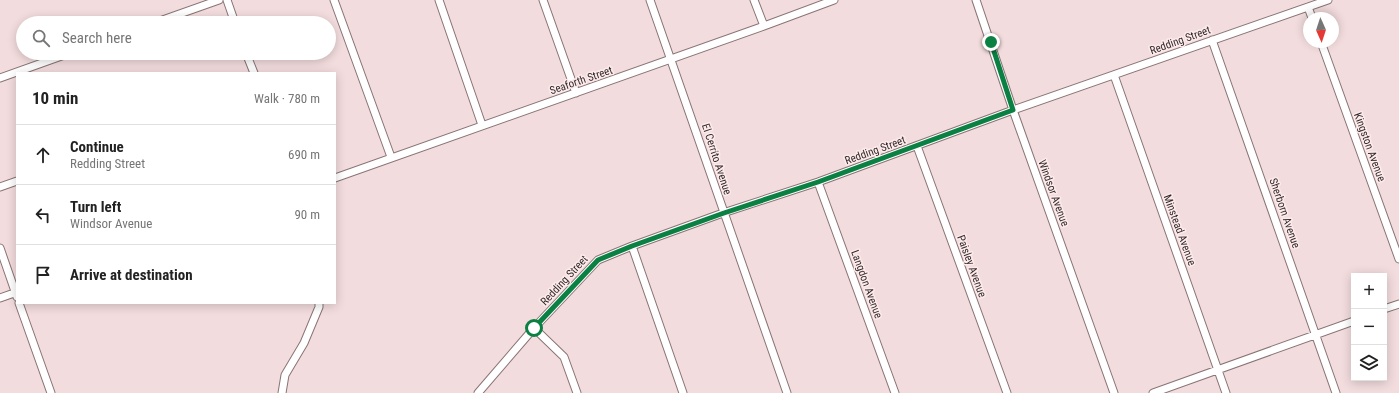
<!DOCTYPE html>
<meta charset="utf-8">
<style>
:root{--surface:#fff;--page:#f6f6f6;--text:#222;--muted:#767676;--line:#e0e0e0}
body{margin:0;font-family:"Roboto Condensed",sans-serif;background:var(--page);color:var(--text)}
.controls{position:absolute;right:12px;bottom:12px;display:grid;overflow:hidden;border-radius:0px;box-shadow:0 2px 10px #0003}
.controls button{width:36px;height:36px;display:grid;place-items:center;padding:0;border:0;border-bottom:1px solid var(--line);background:var(--surface);color:var(--text);font:20px sans-serif}
.compass{position:absolute;left:1303px;top:12px;width:36px;height:36px;border-radius:50%;background:var(--surface);box-shadow:0 2px 10px #0003;rotate:177deg}
.stop{position:absolute;width:12px;height:12px;margin:-9px;border:3px solid #0b8043;border-radius:50%;background:#fff}
.stop.end{background:#0b8043;border-color:#fff;box-shadow:0 1px 4px #0008}
.list{margin:0;padding:0;list-style:none}
h2{display:flex;justify-content:space-between;align-items:center;height:52px;margin:0;padding:0 16px;font-size:17px}
h2 small{font-size:13px;font-weight:400;color:var(--muted)}
.list li{display:grid;grid-template-columns:26px 1fr auto;gap:12px;align-items:center;box-sizing:border-box;height:60px;padding:0 16px;border-top:1px solid var(--line)}
.list b{display:block;font-size:15px;white-space:nowrap}
.list p{margin:0;font-size:13px;white-space:nowrap;color:var(--muted)}
.list em{font-size:13px;font-style:normal;color:var(--muted)}
.icon{flex:none;width:22px;height:22px;fill:none;stroke:currentColor;stroke-width:2;stroke-linecap:round;stroke-linejoin:round}
.map{position:relative;flex:none;width:1399px;height:393px;overflow:hidden}
.search{position:absolute;background:var(--surface);box-shadow:0 2px 10px #0003;left:16px;top:16px;width:320px;height:44px;display:flex;align-items:center;gap:10px;box-sizing:border-box;padding:0 14px;border-radius:22px;color:var(--muted);font-size:15px}
.panel{position:absolute;background:var(--surface);box-shadow:0 2px 10px #0003;left:16px;top:72px;width:320px;height:232px;border-radius:0px}
.map>svg:first-child{display:block}
</style>
<div class="map">
<svg width="1399" height="393" viewBox="0 0 1399 393">
<rect width="100%" height="100%" fill="#f3dcdd"/>
<g fill="none" stroke-linecap="round" stroke-linejoin="round">
<defs>
<path id="minor" d="M227,0l8,23
M334,0l57,157
M439,0l43,125
M543,0l33,93
M650,0l137,393
M754,0l10,26
M976,0l37,110 101,283
M1308,7l4,11
M154,23l65,-23
M1212,40l124,353
M1321,42l78,217
M246,53l8,20
M1114,75l112,318
M0,78l70,-25
M917,146l90,247
M335,178l429,-152 70,-26
M818,182l77,211
M0,187l17,-6
M632,246l51,147
M0,248l17,49
M0,298l17,-6
M19,303l32,90
M1384,309l15,-5
M534,328l30,29 13,36
M282,393l3,-18 19,-32 15,-36v-4
M478,393l56,-65 64,-68 34,-14 91,-33 95,-31 195,-72 315,-110
M1153,393l201,-72"/>
</defs>
<use href="#minor" stroke="#897475" stroke-width="9"/>
<use href="#minor" stroke="#fff" stroke-width="7"/>
</g>
<g fill="none" stroke-linecap="round" stroke-linejoin="round">
<path stroke="#0b8043" stroke-width="5" d="M534,328l64,-68 34,-14 92,-33 94,-31 195,-72 -22,-68"/>
</g>
<g text-anchor="middle" stroke-width="3" stroke-linejoin="round" paint-order="stroke">
<g font-size="11" fill="#32292a" stroke="#fdebec">
<text transform="translate(1180 40) rotate(-20)" y="4">Redding Street</text>
<text transform="translate(581 80) rotate(-19)" y="4">Seaforth Street</text>
<text transform="translate(1370 147) rotate(70)" y="4">Kingston Avenue</text>
<text transform="translate(875 150) rotate(-20)" y="4">Redding Street</text>
<text transform="translate(717 159) rotate(72)" y="4">El Cerrito Avenue</text>
<text transform="translate(1054 193) rotate(70)" y="4">Windsor Avenue</text>
<text transform="translate(1285 213) rotate(71)" y="4">Sherborn Avenue</text>
<text transform="translate(1180 230) rotate(70)" y="4">Minstead Avenue</text>
<text transform="translate(972 266) rotate(70)" y="4">Paisley Avenue</text>
<text transform="translate(564 280) rotate(-47)" y="4">Redding Street</text>
<text transform="translate(867 284) rotate(70)" y="4">Langdon Avenue</text>
</g>
</g>
</svg>
<div class="controls">
<button>+</button>
<button>−</button>
<button><svg class="icon" aria-label="layers" viewBox="0 0 24 24"><path d="M12 4l9 5-9 5-9-5zM3 14l9 5 9-5"/></svg></button>
</div>
<svg class="compass" viewBox="-18 -18 36 36"><path d="M0-13l5 13h-10z" fill="#e53935"/><path d="M0 13l5-13h-10z" fill="#767676"/></svg>
<div class="stop" style="left:534px;top:328px"></div>
<div class="stop end" style="left:991px;top:42px"></div>
<div class="search"><svg class="icon" aria-label="search" viewBox="0 0 24 24"><circle cx="10" cy="10" r="6"/><path d="M15 15l6 6"/></svg>Search here</div>
<section class="panel">
<h2>10 min<small>Walk · 780 m</small></h2>
<ul class="list">
<li><svg class="icon" aria-label="ahead" viewBox="0 0 24 24"><path d="M12 20V5M6 11l6-6 6 6"/></svg><div><b>Continue</b><p>Redding Street</p></div><em>690 m</em></li>
<li><svg class="icon" aria-label="left" viewBox="0 0 24 24"><path d="M17 20v-9H6M10 6l-5 5 5 5"/></svg><div><b>Turn left</b><p>Windsor Avenue</p></div><em>90 m</em></li>
<li><svg class="icon" aria-label="arrive" viewBox="0 0 24 24"><path d="M6 21V4h12l-3 4 3 4H6"/></svg><div><b>Arrive at destination</b></div></li>
</ul>
</section>
</div>
